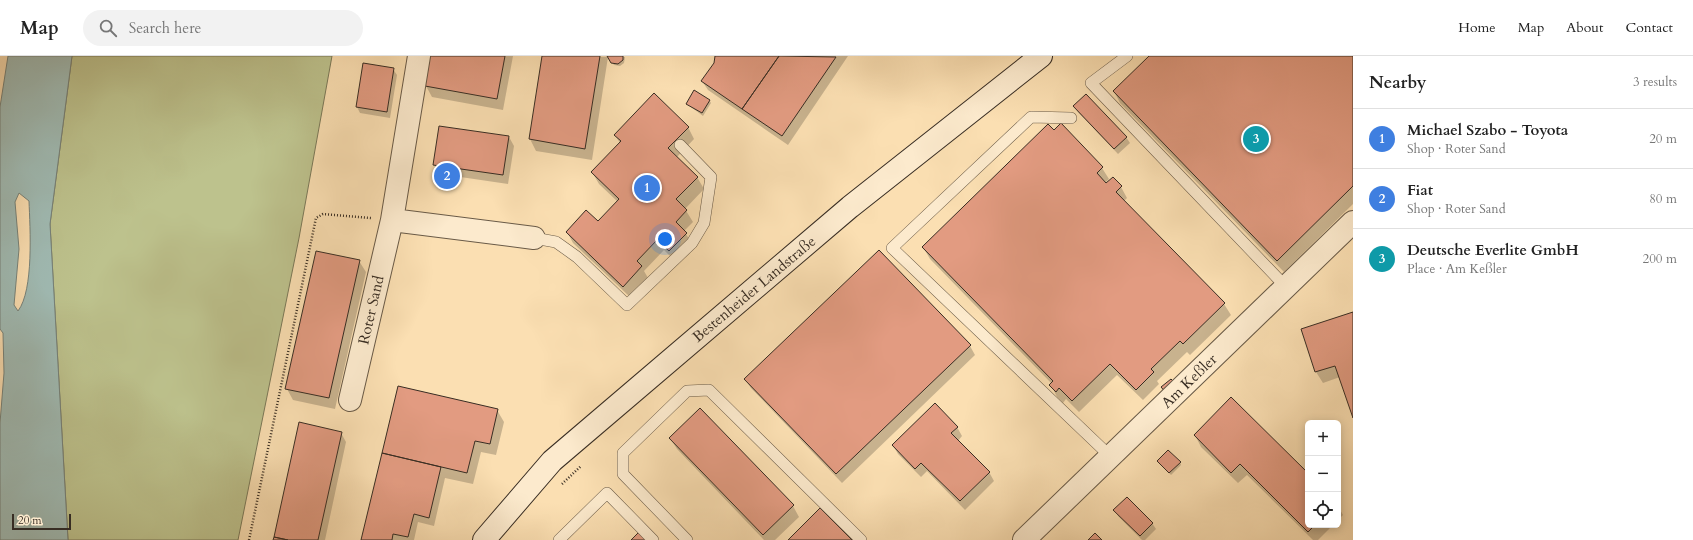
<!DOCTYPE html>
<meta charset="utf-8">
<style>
:root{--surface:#fff;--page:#f2f2f2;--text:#222;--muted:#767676;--line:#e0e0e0;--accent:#ea580c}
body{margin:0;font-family:Cardo,serif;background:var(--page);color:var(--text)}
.controls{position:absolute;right:12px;bottom:12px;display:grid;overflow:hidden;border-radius:6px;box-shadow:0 2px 10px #0003}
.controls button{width:36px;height:36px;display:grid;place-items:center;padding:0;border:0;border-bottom:1px solid var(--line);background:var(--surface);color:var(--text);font:20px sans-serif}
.scale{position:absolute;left:12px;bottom:10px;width:59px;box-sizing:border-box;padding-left:4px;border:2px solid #382d23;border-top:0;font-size:11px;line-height:14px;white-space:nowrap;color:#382d23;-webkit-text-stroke:3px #fceacd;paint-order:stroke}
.you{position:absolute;left:665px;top:183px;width:14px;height:14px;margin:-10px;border:3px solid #fff;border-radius:50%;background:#1a73e8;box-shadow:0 0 0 6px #1a73e833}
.badge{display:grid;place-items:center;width:26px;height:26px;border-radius:50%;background:var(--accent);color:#fff;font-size:13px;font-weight:700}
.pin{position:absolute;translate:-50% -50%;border:2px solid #fff;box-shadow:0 1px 4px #0006}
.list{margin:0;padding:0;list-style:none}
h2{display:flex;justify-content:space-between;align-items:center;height:52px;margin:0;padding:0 16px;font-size:17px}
h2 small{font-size:13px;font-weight:400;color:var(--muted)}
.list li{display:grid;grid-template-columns:26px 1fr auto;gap:12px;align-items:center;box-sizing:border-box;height:60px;padding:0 16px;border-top:1px solid var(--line)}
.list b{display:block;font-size:15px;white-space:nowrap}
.list p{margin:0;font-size:13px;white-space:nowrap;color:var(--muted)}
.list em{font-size:13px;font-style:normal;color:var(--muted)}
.icon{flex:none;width:22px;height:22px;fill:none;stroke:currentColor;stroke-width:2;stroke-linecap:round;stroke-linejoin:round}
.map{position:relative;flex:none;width:1353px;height:484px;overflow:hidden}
header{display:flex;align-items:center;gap:24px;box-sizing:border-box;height:56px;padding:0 20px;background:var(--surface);border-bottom:1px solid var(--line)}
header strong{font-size:19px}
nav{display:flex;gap:22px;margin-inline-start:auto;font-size:14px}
.search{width:280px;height:36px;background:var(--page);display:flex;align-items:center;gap:10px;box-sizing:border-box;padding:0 14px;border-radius:22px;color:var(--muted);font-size:15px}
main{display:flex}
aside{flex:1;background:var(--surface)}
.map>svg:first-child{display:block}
</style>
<header>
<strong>Map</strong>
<div class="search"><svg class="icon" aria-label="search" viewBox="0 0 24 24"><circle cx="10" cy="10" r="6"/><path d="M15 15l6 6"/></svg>Search here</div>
<nav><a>Home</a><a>Map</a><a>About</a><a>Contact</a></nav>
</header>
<main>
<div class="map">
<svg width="1353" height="484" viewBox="0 0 1353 484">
<rect width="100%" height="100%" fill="#fbdfb2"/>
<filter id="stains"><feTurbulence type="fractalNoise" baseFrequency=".005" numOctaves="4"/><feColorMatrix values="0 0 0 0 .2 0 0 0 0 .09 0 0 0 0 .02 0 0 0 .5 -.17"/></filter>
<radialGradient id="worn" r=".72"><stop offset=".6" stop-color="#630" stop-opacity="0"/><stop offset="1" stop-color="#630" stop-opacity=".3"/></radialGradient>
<path fill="#bdc28d" stroke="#7a7858" d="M72,0h260l-33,182 -61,302h-170l-18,-316z"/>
<path fill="#a0bbb4" stroke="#76827a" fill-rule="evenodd" d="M8,0h64l-22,168 18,316h-68v-117l4,-50 -1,-40 -3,-4v-222zM19,137l10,8c1,27 5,89 -11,110l-4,-6 5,-56 -4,-47z"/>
<path fill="#0003" d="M431,0h82l-10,54 -71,-13 -6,-11z
M543,0l82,1 -1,6 -4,3 -6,-1 -6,-8 -16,103 -56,-9 -6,-12z
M716,0h132l-60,89 -80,-55 -6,-9 13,-18z
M1150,0h203v148l-69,68 -164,-169 -6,-12z
M393,13l4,6 -7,43 -30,-5 -3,-6z
M709,44l2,3 -8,13 -16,-12z
M1074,50l52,31 4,6 -12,11 -40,-42z
M688,71l6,12 -17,18 20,20 7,12 -19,20 8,13 -9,9 9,14 -17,17 -12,-12 -20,21 4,7 -18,19 -57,-54 -6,-11 31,-10 20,-20 -19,-18 -7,-12 28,-29 -5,-8z
M1054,75l48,37 7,11 -4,4 16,4 6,11 -3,3 100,103 7,11 -41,40 -3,-3 -30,29 2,3 -16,16 -26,-25 -38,37 -13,-13 -3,4 -6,-6 -6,-12 1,-1 -122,-125 -7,-12z
M509,81l5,9 -6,38 -68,-10 -6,-9z
M359,205l7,11 -31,137 -42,-9 -6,-11z
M1353,257v102l-13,-38 -17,6 -7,-11z
M970,290l5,9 -133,128 -91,-95 -6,-9z
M398,331l99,23 7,12 -8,33 -15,-3 -8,32 -28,-6 -11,48 -16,-4 -4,18h-52z
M957,371l5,9 -4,5 31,31 5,9 -29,29 -38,-39 -6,6 -23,-23 -5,-9z
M341,377l5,9 -21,98h-51z
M1195,379l113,40v50h25l-15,15h-5l-66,-65 -9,8 -37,-36z
M670,382l123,68 6,11 -24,23h-11l-87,-91z
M1158,405l22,1 1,3 -10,10z
M1338,450l5,9 -5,5z
M1115,454l37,13 4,6 -11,11h-3l-24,-24z"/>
<path fill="#e29b81" stroke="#382d23" d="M430,0h75l-8,43 -72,-13z
M542,0h58l-15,93 -56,-10z
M607,0h16v4l-5,4 -7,-1z
M715,0h64l-37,53 -41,-28 13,-18z
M779,0l57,1 -54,79 -40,-27z
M1149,0h204v130l-76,75 -164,-170z
M363,7l31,5 -7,44 -31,-5z
M694,34l16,10 -8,13 -16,-9z
M654,37l35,34 -21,21 30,29 -22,22 11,11 -11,12 11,11 -18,18 -12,-11 -20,21 5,5 -19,21 -57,-55 20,-22 12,11 21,-22 -28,-27 30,-31 -7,-6z
M1086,38l41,43 -13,12 -41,-43z
M1061,67l42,44 -6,6 9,10 7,-6 9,9 -6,6 109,111 -42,41 -3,-3 -29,28 3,3 -18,18 -26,-26 -38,37 -13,-13 -3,4 -7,-7 4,-4 -131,-134 126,-123 6,6z
M439,70l70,10 -6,39 -70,-10z
M879,194l92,95 -135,129 -92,-95z
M316,195l44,9 -31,138 -44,-9z
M1353,256v106l-18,-52 -20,6 -14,-43z
M1171,323l6,6 -10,9 -6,-7z
M398,330l100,23 -8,35 -15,-3 -8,32 -85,-20z
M1231,341l77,76v52h7l-7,7 -68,-68 -9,9 -37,-38z
M935,347l23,24 -7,6 39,39 -30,29 -39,-38 -6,6 -23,-24z
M700,352l94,97 -31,30 -94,-97z
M299,366l43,10 -24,108h-30l-14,-3z
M1168,394l13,12 -12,11 -12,-12z
M382,397l59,14 -12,51 -15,-4 -6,23 -15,-3 -1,6h-31z
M1127,441l26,26 -13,13 -27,-26z
M820,452l32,32h-64z
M640,475l8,9h-17z
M1095,477l7,7h-14z
M274,481l14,3h-15z"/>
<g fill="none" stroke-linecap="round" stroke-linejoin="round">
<defs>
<path id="service" d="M1127,0l-36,27 195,204
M1071,62l-40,-1 -139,131 219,209
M534,182l22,4 21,15 50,48 65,-62 12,-20 7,-46 -31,-32
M559,484l48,-47 46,47
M687,484l-64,-66v-21l64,-62 22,-1 152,150"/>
<path id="minor" d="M392,164l142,18
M350,344l42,-180 27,-164
M1024,484l329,-318"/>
<path id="secondary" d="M484,484l68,-79 298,-254 191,-151"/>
</defs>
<use href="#service" stroke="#695a47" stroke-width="12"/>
<use href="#minor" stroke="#695a47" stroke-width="24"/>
<use href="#secondary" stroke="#382d23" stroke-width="24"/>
<path stroke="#382d23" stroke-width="2.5" stroke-dasharray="1 2" stroke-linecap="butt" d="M562,428l19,-18
M249,484l67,-322 7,-4 48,4"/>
<use href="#service" stroke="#fceacd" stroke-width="11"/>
<use href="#minor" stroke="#fceacd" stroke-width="22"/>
<use href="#secondary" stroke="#fceacd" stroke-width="22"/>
</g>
<g text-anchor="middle" stroke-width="3" stroke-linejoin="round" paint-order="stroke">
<g font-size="15" fill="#382d23" stroke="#fceacd">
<text transform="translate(754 233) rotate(-40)" y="5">Bestenheider Landstraße</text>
<text transform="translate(371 254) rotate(-77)" y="5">Roter Sand</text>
<text transform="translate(1189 325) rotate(-44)" y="5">Am Keßler</text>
</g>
</g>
<rect width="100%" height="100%" filter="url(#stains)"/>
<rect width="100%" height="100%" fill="url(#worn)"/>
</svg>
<div class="controls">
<button>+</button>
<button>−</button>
<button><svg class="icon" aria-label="locate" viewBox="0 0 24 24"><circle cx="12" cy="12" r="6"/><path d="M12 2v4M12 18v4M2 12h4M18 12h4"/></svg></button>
</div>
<div class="scale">20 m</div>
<div class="you"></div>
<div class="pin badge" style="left:647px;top:132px;background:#3f7fe0">1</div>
<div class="pin badge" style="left:447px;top:120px;background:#3f7fe0">2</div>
<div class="pin badge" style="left:1256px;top:83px;background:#0f9aa8">3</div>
</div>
<aside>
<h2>Nearby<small>3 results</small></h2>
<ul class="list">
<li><span class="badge" style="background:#3f7fe0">1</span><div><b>Michael Szabo - Toyota</b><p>Shop · Roter Sand</p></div><em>20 m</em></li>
<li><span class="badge" style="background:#3f7fe0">2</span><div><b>Fiat</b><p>Shop · Roter Sand</p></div><em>80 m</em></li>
<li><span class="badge" style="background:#0f9aa8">3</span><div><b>Deutsche Everlite GmbH</b><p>Place · Am Keßler</p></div><em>200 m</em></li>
</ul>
</aside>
</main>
